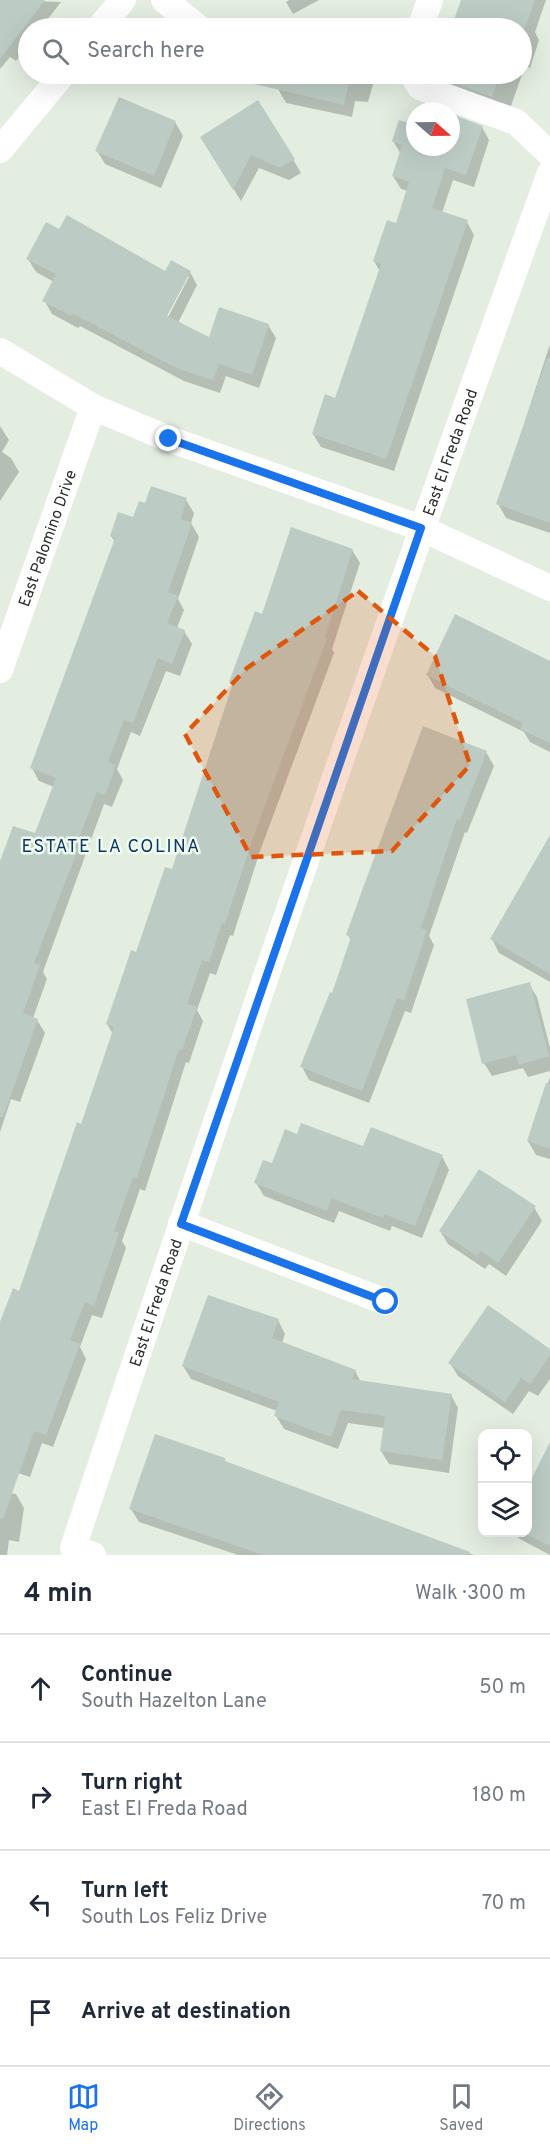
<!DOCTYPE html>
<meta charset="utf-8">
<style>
:root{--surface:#fff;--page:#f6f6f7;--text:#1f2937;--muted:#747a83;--line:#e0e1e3;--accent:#1a73e8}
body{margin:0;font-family:Overpass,sans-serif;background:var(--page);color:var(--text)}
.controls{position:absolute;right:18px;bottom:18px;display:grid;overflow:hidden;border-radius:12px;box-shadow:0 6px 24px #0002}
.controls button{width:54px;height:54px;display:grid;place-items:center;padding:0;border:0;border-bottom:2px solid var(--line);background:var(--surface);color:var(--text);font:30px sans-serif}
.compass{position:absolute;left:406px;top:102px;width:54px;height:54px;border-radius:50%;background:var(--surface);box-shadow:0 6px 24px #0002;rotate:110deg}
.stop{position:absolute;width:18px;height:18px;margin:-14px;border:4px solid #1a73e8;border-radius:50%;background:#fff}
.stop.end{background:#1a73e8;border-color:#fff;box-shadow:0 2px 6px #0008}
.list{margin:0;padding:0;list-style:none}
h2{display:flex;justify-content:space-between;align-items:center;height:78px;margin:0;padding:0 24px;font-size:26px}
h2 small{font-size:20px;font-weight:400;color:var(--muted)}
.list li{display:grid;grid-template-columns:39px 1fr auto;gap:18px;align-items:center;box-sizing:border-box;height:108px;padding:0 24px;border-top:2px solid var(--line)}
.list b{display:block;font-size:22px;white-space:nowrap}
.list p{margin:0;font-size:20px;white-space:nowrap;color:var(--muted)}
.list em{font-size:20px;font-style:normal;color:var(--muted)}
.icon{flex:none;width:33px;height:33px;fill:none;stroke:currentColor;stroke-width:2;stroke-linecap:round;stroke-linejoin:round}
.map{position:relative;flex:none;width:550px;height:1555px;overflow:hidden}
.search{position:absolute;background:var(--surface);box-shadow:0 6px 24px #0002;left:18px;right:18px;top:18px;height:66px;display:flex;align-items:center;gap:15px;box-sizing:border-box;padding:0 21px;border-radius:33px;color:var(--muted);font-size:22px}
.sheet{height:510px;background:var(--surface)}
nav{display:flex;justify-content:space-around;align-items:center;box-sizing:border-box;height:84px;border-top:2px solid var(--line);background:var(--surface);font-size:16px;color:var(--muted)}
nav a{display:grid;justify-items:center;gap:3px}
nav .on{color:var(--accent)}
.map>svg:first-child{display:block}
</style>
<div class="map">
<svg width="550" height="1555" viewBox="0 0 550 1555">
<rect width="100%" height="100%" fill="#e3eee1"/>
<path fill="#0003" fill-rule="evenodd" d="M0,0l61,2 -20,26h-13v16l-12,17 -6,-4 -10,12z
M289,0h30l-26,14 -7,-12z
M463,0h83l-11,32 4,8 -9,28 -5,-2 -14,40 -9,-3 -2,7 -54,-27 -5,-9h81v-46h-69z
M296,25l12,3h-13z
M282,74h94l-8,28 -13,-1 -3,16 -66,-14 -8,-14z
M451,116l31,11 7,13 -15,47 -21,-7 -11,33 25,9 7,13 -80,236 -73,-24 -8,-13 23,-35 44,-127 -6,-11 22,-36 12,-34 -7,-2 -8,-13 8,-22 -8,-13 22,-14v20h36z
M175,122l8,14 -22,52 -56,-24 -8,-13z
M202,138l91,21 8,14 -12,7 -30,-12 -18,33z
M28,259l138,14 24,-1 7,13 -19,38 32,16 58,-14 8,13 -17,50 -33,-12 -6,17 -36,-12 -104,-55 -2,2 -26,-14 -8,-14 10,-18 -18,-10zM186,277h3l-24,46 -2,-1z
M550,344v189l-44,-15 -8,-14z
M0,426l9,14 -7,12 9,6 8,14 -19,29z
M186,500l8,13 -3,10 8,14 -21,62 6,11 -7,18 7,3 8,13 -12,32 -14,-5 -26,65 -9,-4 -14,37 6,11 -11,27 -8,-3 -61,168 4,7 -14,39 4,2 8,13 -25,69 -9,-3 -11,33v-267l36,-30 18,-48 -15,-6 -7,-13 83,-226 -4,-6 23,-17 12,-14z
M352,550l8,13 -28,86 2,4 -74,198 -27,85 -3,-1 -14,40 -6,-2 -13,37 6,11 -14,42 -3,-1 -41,129 -5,-2 -18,52 4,7 -24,70 -10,-3 -12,32 6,12 -33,88 -11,-4 -12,34 -30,-10v-145l19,-29 63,-168 31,-91 -6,-10 66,-153 61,-184 -3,-6 31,-65z
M550,663v89l-20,-10 -6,-10 -89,-44 -8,-14z
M486,752l8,14 -27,67 -2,-1 -36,104 5,9 -23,68 -6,-2 -36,92 -60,-23 -7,-13 31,-72 18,-55 -3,-5z
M550,838v144l-51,-29 -7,-14z
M529,984l8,13 13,51v23l-22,6 -5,-9 -31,8 -8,-13z
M550,1077v82l-14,-4 -8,-14z
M298,1136l66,12 78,8 7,14 -27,68 -30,-12 -2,5 -51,-20 -5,12 -70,-27 -8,-13z
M534,1207l8,14 -36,55 -17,-12 -4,5 -37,-25 -8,-13z
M278,1320l7,14 -3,9 73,28 6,11 90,13 7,13 -9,65 -60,-9 -8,-13 3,-23 -36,-5 -10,26 -54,-20 -8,-13 1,-5 -86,-32 -8,-13z
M550,1350v29l-12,17 -9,-5 -16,23 -55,-38 -8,-13z
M550,1445v110l-32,-17 -4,-6h14v-42z
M224,1459l3,4 247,92h-236l-99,-33 -8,-13z
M0,1492l16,2 8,14 -5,34 -10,-2 -2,15h-7z"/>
<path fill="#bcccc4" d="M0,0h45l-45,59z
M461,0h74l-10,28h-74z
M246,74h105l-7,31 -99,-23z
M451,74h49l-8,23 -41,-15z
M119,97l57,24 -22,55 -59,-25z
M258,100l37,59 -15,9 -29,-13 -18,35 -33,-53z
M451,114l32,12 -17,49 -21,-7 -13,40 36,12 -82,239 -74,-25 13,-40 10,4 46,-134 -8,-3 14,-41 9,3 13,-41 -17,-6 10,-31 -10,-4 7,-21 16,5v22h36z
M67,215l98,56 6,-11 20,11 -24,45 42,21 10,-30 50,17 -17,51 -33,-11 -6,16 -37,-12 -104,-55 -1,3 -29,-15 14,-27 -30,-15 20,-37 13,7z
M547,358l3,1v164l-54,-19z
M151,486l36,12 -6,21 11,4 -24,69 10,4 -11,27 18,7 -13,34 -14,-6 -25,65 -9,-3 -16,42 8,3 -11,30 -8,-3 -22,56 3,1 -44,114 6,2 -17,48 15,6 -35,98h-3v-256l13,-35 22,7 21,-55 -26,-10 85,-230 -5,-2 8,-24 15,5 6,-16 6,2z
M291,527l62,22 -28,88 2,1 -74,200 -28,86 -3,-1 -13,39 -7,-2 -15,44 10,3 -15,43 -3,-1 -42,129 -4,-1 -19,54 5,2 -25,73 -9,-4 -15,38 10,4 -34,91 -12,-4 -31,88h-3v-197l13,-34 6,3 58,-169 4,2 33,-97 -8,-3 25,-74 5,2 29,-85 7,2 61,-186 -4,-1 26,-71 7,3z
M455,614l95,47v82l-30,-14 3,-6 -97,-48z
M423,726l64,25 -27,69 -3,-1 -36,109 6,2 -23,70 -7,-2 -35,93 -62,-24 30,-75 2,1 19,-56 -5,-2 14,-39z
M550,835v139l-60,-35z
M530,982l19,74 -30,9 -3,-10 -34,9 -16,-65z
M546,1083l4,1v65l-23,-8z
M301,1123l62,23 8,-19 72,28 -28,71 -31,-12 -1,4 -52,-20 -4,13 -73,-28 9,-23 9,3 13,-34 12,5z
M479,1169l57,37 -38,57 -17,-12 -4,5 -38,-25z
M208,1295l71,24 -7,19 84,32 -4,9 100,15 -10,66 -62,-9 5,-35 -44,-6 -10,27 -57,-21 5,-14 -97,-36z
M488,1305l62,44v6l-20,29 -9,-6 -16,24 -57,-39z
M155,1434l70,24v3l245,91 -1,3h-206l-134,-46z
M550,1442v104l-22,-11v-49z"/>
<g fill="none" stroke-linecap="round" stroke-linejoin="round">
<g stroke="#fff" stroke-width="26">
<path d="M164,0l35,28"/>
<path d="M99,28l24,-28"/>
<path d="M420,28l10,-28"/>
<path d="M412,74l8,13 96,35 34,32"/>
<path d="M0,150l63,-76"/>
<path d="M0,351l93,56 76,32 252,89 129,60"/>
<path id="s1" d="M0,670l93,-263"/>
<path d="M181,1223l205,79"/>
<path id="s2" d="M93,1555l-20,-7c153,-461 311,-919 477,-1375"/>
</g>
</g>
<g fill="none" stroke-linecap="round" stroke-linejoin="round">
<path stroke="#1a73e8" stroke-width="8" d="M169,439l252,89 -240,696 205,78"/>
</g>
<path fill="#df570e" fill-opacity="0.2" stroke="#df570e" stroke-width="4.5" stroke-dasharray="12 8" stroke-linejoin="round" d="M358,591l77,65 35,109 -78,86 -141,6 -66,-123 62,-66z"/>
<g text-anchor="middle" stroke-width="5" stroke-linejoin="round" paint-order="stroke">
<g font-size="16" fill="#2c302b" stroke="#f0fcee">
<text dy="6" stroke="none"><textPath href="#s2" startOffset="1180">East El Freda Road</textPath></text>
<text dy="6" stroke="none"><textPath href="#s1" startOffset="140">East Palomino Drive</textPath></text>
<text dy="6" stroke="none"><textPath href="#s2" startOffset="280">East El Freda Road</textPath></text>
</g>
<g font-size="18" letter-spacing="1.5" fill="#0c3467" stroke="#f0fcee">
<text x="111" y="852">ESTATE LA COLINA</text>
</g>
</g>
</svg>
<div class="controls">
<button><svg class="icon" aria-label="locate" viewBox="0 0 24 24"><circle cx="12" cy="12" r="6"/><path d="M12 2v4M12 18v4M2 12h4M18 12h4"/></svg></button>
<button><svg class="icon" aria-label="layers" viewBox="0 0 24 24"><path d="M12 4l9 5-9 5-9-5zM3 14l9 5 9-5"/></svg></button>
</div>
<svg class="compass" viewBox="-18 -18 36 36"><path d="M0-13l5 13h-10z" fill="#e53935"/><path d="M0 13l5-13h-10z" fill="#747a83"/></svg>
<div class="stop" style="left:386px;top:1302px"></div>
<div class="stop end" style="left:169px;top:439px"></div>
<div class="search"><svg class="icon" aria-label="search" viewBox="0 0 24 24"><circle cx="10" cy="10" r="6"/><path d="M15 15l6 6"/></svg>Search here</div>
</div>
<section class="sheet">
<h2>4 min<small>Walk · 300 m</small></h2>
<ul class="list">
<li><svg class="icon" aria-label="ahead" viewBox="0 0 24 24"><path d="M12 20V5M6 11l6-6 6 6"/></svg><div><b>Continue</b><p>South Hazelton Lane</p></div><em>50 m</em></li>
<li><svg class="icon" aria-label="right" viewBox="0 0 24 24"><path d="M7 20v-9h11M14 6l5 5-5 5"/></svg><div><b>Turn right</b><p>East El Freda Road</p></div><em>180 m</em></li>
<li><svg class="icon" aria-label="left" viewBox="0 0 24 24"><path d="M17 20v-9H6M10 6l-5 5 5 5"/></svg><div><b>Turn left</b><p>South Los Feliz Drive</p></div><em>70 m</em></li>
<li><svg class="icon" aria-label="arrive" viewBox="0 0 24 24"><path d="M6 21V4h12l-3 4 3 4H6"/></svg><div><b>Arrive at destination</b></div></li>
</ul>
</section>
<nav>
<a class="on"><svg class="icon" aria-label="map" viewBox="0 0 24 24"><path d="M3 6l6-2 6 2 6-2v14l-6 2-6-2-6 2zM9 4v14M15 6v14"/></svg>Map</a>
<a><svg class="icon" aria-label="directions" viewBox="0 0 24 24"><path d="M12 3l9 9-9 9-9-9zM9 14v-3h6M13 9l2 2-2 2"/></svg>Directions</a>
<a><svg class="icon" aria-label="saved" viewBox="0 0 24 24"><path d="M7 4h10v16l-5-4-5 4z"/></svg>Saved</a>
</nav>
